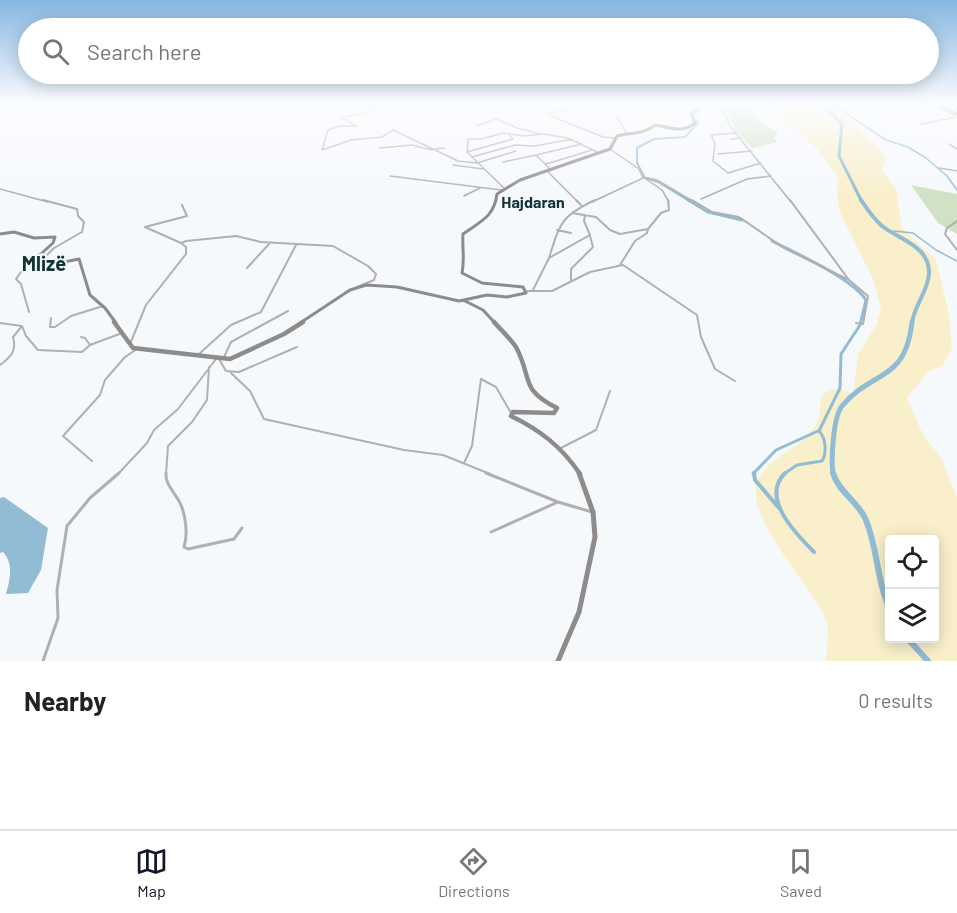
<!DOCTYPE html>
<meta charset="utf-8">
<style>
:root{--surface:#fff;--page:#f6f6f6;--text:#222;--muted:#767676;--line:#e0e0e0;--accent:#111827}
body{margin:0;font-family:Barlow,sans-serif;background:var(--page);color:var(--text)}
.controls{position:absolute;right:18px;bottom:18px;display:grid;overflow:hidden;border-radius:6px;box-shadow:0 3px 15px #0003}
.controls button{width:54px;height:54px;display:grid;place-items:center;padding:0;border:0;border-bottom:2px solid var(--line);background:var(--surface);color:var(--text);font:30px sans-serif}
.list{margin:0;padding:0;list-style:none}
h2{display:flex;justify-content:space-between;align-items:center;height:78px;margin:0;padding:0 24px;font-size:26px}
h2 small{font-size:20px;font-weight:400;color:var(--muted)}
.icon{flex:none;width:33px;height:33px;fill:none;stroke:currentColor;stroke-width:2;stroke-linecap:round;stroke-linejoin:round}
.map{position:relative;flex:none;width:957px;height:661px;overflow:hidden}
.search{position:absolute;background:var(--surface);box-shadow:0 3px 15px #0003;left:18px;right:18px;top:18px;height:66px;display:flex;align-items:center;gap:15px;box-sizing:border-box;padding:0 21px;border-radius:33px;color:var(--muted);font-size:22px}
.sheet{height:168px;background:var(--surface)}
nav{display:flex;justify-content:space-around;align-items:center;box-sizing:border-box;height:84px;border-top:2px solid var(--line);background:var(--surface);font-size:16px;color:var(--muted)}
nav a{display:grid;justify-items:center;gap:3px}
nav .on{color:var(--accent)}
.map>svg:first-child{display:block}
</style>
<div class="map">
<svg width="957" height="661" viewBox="0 0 957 661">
<rect width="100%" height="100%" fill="#f6f9fc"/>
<path fill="#d1e1c5" d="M730,103h18c7,15 14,21 30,29l-4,6 4,4 -26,6 -16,-17 -9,-19 -5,-2 11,-4z
M911,185l46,9v40l-19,-11z"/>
<path fill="#f9efca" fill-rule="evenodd" d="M770,103h58l16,12 39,38 3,8 -4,8 14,21 6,38 34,32 13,54 3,35 -10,17 -14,6 -21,26 16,37 17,21 17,41v164h-131c0,-12 4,-29 0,-41 -12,-35 -93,-110 -64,-147 14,-18 35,-24 48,-41 3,-3 7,-8 8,-12 5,-13 -3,-30 18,-31 5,0 12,3 17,4l5,-39 18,-28 5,-17 -8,-30 -33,-67 -3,-19 1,-16 -20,-27zM890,540h44v98h-44z"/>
<path fill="#92bbd4" d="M4,497l44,31 -7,42 -13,23 -22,1c4,-15 8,-30 -3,-42l-3,1v-55z"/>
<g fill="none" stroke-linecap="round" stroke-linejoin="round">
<path stroke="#92bbd4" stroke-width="1.5" d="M830,103l56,37 22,7 18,11 21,18 10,14
M894,231l19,2 23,17 21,11"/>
<path stroke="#92bbd4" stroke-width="2" d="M691,202l-33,-20 -13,-4 -8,-15v-15l17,-9 31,-2 13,-14 -5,-8 10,-8 -9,-4"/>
<path stroke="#92bbd4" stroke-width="3" d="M688,200l20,12 34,8
M772,241c25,13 80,37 94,59l-6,25 -19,29 -1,34 -21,43c7,7 8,22 3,30l-25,4 -13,9
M753,474l23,-24 42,-19"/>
<path stroke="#92bbd4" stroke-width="4" d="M754,473l1,7 24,28
M785,473c-25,25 11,61 29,79"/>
<path stroke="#92bbd4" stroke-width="3" d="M820,103l22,21 -3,32 23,46"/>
<path stroke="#92bbd4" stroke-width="4" d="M861,200c6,9 13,19 21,26 18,14 48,20 47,48 -1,17 -15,32 -17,49"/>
<path stroke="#92bbd4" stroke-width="5" d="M833,474c-2,-14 0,-57 9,-68 31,-37 63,-23 70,-84"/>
<path stroke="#92bbd4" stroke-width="6" d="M833,473c5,18 24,28 32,45 13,29 11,62 25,91
M907,638l21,23"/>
<path stroke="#b1afaf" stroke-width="1.5" d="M701,103l23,9 6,14 61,76
M858,103l11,5 15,-5
M928,103l27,13
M952,105l5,5
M942,106h15
M569,109l-23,5 57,23 12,1
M617,116l9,17
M341,118l16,8h-17l-12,4 -6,20 29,-10 31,-3 11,-7 65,31 19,2 39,-12
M341,118l23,-5 16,-9
M921,124l35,-7
M476,126l20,-7 21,9 24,6
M736,133l-25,2 4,8 -2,18 15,12 33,-10
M731,139l10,-1
M949,144l8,5
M379,148l33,-3 20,5
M434,149l11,-1
M467,152l46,-13 -4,-4
M718,154l34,-3
M472,157l43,-12 20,1 37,-7
M503,162l33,-7
M546,164l46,-14
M453,165l30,4
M939,168l18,3
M551,170l-15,-15 46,-11
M547,171l31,31
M390,176l111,14
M643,177l14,3 37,22
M643,177l19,13 7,12
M504,188l-37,-36 1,-13h13l23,-6 20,3 19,-2 25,4 29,14
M0,189l48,13
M464,196l16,-8
M701,199l46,-20 24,-3
M592,202l51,-24 -4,-9 -29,-20"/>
<path stroke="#b1afaf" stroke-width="2" d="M43,200l34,9 1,7 6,6 -2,10 -28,16 -9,9
M576,200l5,5
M692,200l20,12 27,5 45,31 63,31
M790,200l59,80 19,16 -5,28 -7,-1
M572,213l24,4 14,13 10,4 28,-5 -1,4 -12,8 -15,24
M957,221l-10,7 -2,6 12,16
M648,229l13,-16 8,-3 -1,-10
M557,230l14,3
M181,243l-36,-16 42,-11 -5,-11
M549,258c11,-35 12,-42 46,-58
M247,268l23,-25
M571,281v-12l22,-22 -3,-11
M533,290l16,-32 41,-23 -6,-14 1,-6
M527,291h25l38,-19 33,-7 74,50 4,22 14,32 20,12
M29,312l-8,-28 -5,-5 14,-20 13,-7
M51,318l-1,9h5l16,-11 32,-10
M0,323l22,3 4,10 12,14 44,2 8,-7 32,-12
M81,337l4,1 5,7
M130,344l16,-39 40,-51v-7l-5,-4 5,-2 50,-5 25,6 72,4 35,20 8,8 -2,6 -17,7
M199,354l32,-29 30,-13 35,-67
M224,357l7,-15 57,-31
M219,359l7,12 13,1 58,-25
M0,365c11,-8 17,-14 13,-28l9,-11
M231,373l19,18 14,28 140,31 39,5 47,19
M561,448l35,-18 14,-39
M92,461l-29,-25 37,-41 5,-15 20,-23 12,-8
M464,463l8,-17 9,-67 15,8 15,26
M118,474l29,-31 7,-13 24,-21 38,-50
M166,474l2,-28 24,-24 15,-22 2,-33"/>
<path stroke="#b1afaf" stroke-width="3" d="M166,473c-1,12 9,19 14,30 6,12 8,32 4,44l4,2 46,-10 8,-11
M486,473l72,29 34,10
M491,532l67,-30
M43,661l15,-43 -1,-28 10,-64 23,-28 29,-25"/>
<path stroke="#8e8b8b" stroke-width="3" d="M0,234l14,-2 20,6 21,-1 -2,6 -10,9 2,10 9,2 25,-5 11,36 15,13 11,15
M465,301l18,9 12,13
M300,323l50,-33 16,-5 31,2 62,14 28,-6 20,2 19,-4 -3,-6 -41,-4 -20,-10c3,-15 0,-24 1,-39 18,-13 31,-17 34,-40l23,-14 90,-31 7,-13c15,-4 26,-1 38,-11 15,2 27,9 40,-2l-4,-10 10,-5 -2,-5"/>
<path stroke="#8e8b8b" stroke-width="4.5" d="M114,322l19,26 97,11 54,-25 19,-12
M494,322c7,8 16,16 22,25 17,32 3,42 41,61l-3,5 -41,-1 -2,4c29,14 51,31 69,58"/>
<path stroke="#8e8b8b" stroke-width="5" d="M558,661l21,-49 16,-75 -2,-25 -14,-39"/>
<path stroke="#757172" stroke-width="3" d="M936,103l21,11"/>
<path stroke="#7a7c7e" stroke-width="1.5" stroke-dasharray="5 5" stroke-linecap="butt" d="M933,103l24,12"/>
</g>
<linearGradient id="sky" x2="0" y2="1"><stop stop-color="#85b7e0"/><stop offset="0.53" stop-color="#fbfcfe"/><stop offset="1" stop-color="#fbfcfe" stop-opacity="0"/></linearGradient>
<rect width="957" height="196" fill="url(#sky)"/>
<g text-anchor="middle" stroke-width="4.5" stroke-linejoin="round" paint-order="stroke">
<g font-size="16" font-weight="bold" fill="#113436" stroke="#f6f9fc">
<text x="533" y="208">Hajdaran</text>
</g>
<g font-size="20" font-weight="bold" fill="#113436" stroke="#f6f9fc">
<text x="44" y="271">Mlizë</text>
</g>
</g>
</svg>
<div class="controls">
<button><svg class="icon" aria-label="locate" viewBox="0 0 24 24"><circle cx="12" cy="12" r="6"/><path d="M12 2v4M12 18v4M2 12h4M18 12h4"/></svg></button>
<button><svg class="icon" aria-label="layers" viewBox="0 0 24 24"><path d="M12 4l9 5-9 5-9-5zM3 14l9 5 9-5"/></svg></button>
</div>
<div class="search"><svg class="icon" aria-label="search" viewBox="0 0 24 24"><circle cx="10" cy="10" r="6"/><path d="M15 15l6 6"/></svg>Search here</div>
</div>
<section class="sheet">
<h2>Nearby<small>0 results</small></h2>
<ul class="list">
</ul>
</section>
<nav>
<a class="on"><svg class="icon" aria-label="map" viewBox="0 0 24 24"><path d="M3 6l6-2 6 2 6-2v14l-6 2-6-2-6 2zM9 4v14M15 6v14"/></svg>Map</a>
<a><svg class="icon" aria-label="directions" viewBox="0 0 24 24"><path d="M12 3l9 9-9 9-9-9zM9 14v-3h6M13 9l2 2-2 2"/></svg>Directions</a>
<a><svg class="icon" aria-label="saved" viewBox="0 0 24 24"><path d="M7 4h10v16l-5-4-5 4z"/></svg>Saved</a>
</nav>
